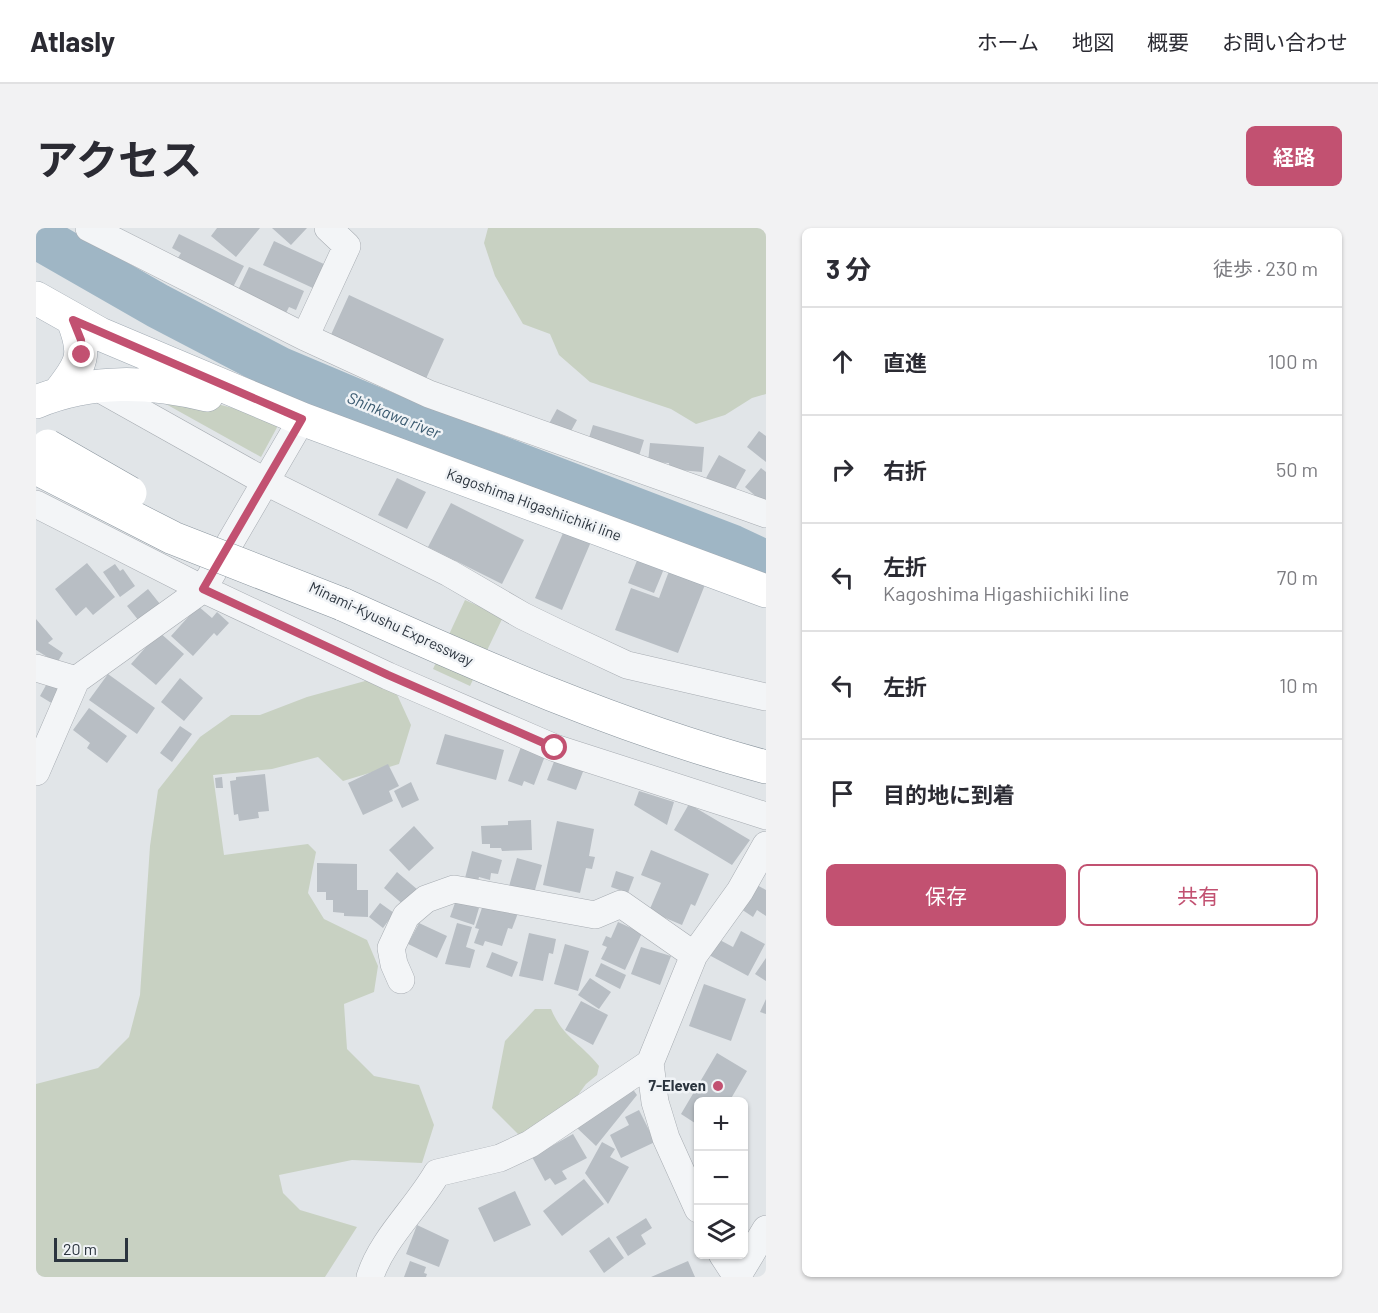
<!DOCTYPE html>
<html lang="ja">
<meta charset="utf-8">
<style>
:root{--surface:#fff;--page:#f2f2f3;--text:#2b2b33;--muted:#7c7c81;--line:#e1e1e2;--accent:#c25171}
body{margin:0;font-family:Barlow,"Noto Sans JP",sans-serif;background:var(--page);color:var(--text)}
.controls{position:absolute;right:18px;bottom:18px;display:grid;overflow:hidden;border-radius:9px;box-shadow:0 2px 4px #0004}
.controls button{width:54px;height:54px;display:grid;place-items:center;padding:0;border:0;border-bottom:2px solid var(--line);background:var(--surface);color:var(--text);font:30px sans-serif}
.scale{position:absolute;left:18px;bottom:15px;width:74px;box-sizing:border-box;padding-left:6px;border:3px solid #2b343e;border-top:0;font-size:16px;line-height:21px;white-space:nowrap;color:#2b343e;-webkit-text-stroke:4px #f0f3f6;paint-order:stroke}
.stop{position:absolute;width:18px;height:18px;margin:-14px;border:4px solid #c25171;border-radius:50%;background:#fff}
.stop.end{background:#c25171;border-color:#fff;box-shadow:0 2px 6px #0008}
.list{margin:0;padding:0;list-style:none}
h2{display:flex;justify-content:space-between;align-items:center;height:78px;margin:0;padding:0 24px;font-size:26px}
h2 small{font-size:20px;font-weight:400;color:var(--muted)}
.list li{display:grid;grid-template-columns:39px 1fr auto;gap:18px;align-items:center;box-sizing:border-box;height:108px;padding:0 24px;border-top:2px solid var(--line)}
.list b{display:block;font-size:22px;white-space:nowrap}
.list p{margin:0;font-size:20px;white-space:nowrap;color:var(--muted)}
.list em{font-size:20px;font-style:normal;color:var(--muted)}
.actions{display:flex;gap:12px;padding:18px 24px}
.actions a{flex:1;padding:14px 0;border:2px solid var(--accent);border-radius:9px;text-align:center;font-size:21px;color:var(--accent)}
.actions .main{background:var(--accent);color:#fff}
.icon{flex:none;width:33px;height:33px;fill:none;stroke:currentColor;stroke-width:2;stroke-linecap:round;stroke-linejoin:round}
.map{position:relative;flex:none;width:730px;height:1049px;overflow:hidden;border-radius:9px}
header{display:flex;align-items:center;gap:36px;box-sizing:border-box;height:84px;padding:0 30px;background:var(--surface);border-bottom:2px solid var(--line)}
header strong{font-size:28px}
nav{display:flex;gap:33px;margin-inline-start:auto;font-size:21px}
.intro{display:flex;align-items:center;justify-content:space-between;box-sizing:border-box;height:144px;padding:0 36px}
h1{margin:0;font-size:42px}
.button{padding:15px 27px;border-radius:9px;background:var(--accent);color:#fff;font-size:21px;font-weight:700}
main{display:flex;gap:36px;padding:0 36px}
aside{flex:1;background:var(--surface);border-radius:9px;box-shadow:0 2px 4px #0004}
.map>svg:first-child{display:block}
</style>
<header>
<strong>Atlasly</strong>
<nav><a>ホーム</a><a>地図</a><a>概要</a><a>お問い合わせ</a></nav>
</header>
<div class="intro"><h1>アクセス</h1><a class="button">経路</a></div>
<main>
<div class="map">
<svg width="730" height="1049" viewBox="0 0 730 1049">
<rect width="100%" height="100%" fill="#e1e5e8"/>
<path fill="#c8d1c2" d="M452,0h278v166l-14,4 -27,17 -29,9 -25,-15 -81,-27 -31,-27 -9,-21 -27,-10 -28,-48 -11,-33z
M125,162l120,30 -20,37 -106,-59z
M429,372l38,17 -33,69 -37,-17z
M340,450l18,10 17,37 -12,39 -56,17 -25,-24 -46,12 -59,6 11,80 84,-11 8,8 -8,41 16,26 43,21 11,26 -4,26 -30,12 3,45 27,27 45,9 15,40 -12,38 -70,-3 -73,15 4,18 17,17 57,17 -32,50h-289v-193l62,-16 31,-31 11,-42 10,-149 8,-56 42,-53 31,-22h29l47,-18z
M499,781h16c12,29 29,33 48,57l-2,9 -11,9 -22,30 -40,26 -32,-32 13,-67z"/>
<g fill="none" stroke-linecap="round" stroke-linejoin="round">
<path stroke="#9fb6c5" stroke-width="45" d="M0,8l122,70 121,63 121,51 332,127 34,16"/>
</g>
<path fill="#b8bec4" d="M181,0h43l-24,29 -25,-21z
M236,0h35l-16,17z
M143,6l65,32 -12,23 -56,-28 5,-8 -9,-5z
M238,13l52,24 -11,24 -52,-24z
M213,39l55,24 -8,19 -7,-3 -4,8 -47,-25z
M313,67l95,44 -20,44 -95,-44z
M521,181l20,11 -12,22 -20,-11z
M557,197l51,15 -6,19 -51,-15z
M723,203l7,5v26l-19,-15z
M614,215l54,4 -2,25 -33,-3v-6l-21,-1z
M683,227l27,15 -13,23 -27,-15z
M725,240l5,4v33l-21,-18z
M361,250l29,14 -19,37 -29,-14z
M415,275l73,37 -22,44 -74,-37z
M530,298l27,11 -31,73 -27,-12z
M606,320l26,11 -14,34 -26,-10z
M51,335l28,34 -22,18 -7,-8 -10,9 -21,-27z
M636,335l36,14 -30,76 -63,-23 16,-42 28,10z
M79,336l5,7 3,-2 12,17 -15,11 -17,-25z
M112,361l12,15 -21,17 -12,-15z
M162,378l14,12 5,-6 12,11 -12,13 -3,-3 -21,23 -22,-20z
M0,391l17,20 -5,4 15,10 -6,10 -21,-13z
M123,404l25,22 -28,31 -25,-21z
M72,446l47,34 -18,26 -48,-34z
M14,450l13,7 -10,19 -13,-8z
M144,450l23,20 -19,23 -23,-19z
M53,480l38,28 -20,27 -20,-15 3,-5 -17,-13z
M144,498l12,8 -20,28 -12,-9z
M409,506l59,16 -8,30 -60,-16z
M485,519l24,9 -11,29 -10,-4 -2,5 -14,-5z
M519,531l29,10 -8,21 -29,-10z
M352,536l11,22 -10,5 4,10 -30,14 -15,-32z
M229,546l4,37 -11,1 1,6 -20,3 -1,-7 -4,1 -4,-34 6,-1v-3z
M186,549l1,11h-7l-1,-10z
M375,554l8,18 -17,8 -8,-17z
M603,563l35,11 -7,23 -33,-20z
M653,576l61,36 -18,25 -58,-35z
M495,592l1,30 -30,1 -1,-3h-11v-4h-8l-1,-18 27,-1v-4z
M521,593l37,8 -5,27 6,1 -3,12 -6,-1 -6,25 -37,-8z
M378,598l20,22 -25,23 -20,-21z
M615,622l58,24 -14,32 -4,-2 -9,21 -33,-14 12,-28 -20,-8z
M436,623l30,9 -4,14 -7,-1 -1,7 -11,-3 -2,8 -13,-3z
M481,630l25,7 -9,32 -25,-7z
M281,635l40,1v26h11v27l-24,-1v-3l-11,-1v-12h-7v-8h-9z
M580,643l18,6 -6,16 -17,-6z
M361,644l21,18 -13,16 -21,-18z
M721,657l9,5v26l-9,-6 -4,7 -12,-8z
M420,672l23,8 -5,17 -24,-8z
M448,674l34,11 -6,16 -4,-1 -6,18 -17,-5 -2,5 -9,-3 5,-14 -4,-1z
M344,675l14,10 -11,15 -14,-11z
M582,694l24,11 -17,37 -24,-11 6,-12 -5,-2 4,-9 5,2z
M383,695l28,13 -10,22 -29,-14z
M421,695l15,4 -6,20 9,3 -5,18 -25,-4z
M705,703l24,13 -17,32 -39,-21 9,-16 15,8z
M493,705l27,6 -3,15 -4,-1 -6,28 -24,-5z
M529,716l24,7 -11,40 -24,-7z
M605,719l30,9 -11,29 -29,-11z
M456,724l26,10 -6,15 -26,-10z
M730,730v23l-11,-7z
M565,735l25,12 -6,14 -25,-13z
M554,750l21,14 -12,17 -21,-14z
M668,756l42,15 -15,42 -42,-15z
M730,771v15l-6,-2z
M545,773l27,14 -15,30 -28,-15z
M681,825l30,18 -18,31h-31v23l-17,-11z
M596,860l5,7 -41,51 -20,-19z
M603,882l16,32 -34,16 -11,-23 19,-10 -4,-8z
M537,906l14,24 -25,13 5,8 -12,6 -5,-7 -5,3 -13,-24z
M566,914l13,7 -5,8 19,10 -21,37 -23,-31z
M548,951l20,25 -42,32 -19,-25z
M479,963l16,34 -37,17 -16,-34z
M610,990l6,10 -11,7 5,9 -18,12 -12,-19z
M381,997l32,15 -10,27 -33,-13z
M573,1009l15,21 -20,15 -15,-22z
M374,1033l16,6 -2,6 3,1 -1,3h-22z
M652,1033l7,16h-44z"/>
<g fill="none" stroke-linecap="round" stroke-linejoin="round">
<defs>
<path id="minor" d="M53,0l216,109 124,57 337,120
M269,109l42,-91 -19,-18
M57,157l173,97 183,91 74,43 33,16 71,33 139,32
M0,276l167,85 185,87 167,72 211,68
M0,440l40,12 127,-91 99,-170
M0,544l40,-92
M365,752l-7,-16 -3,-16 15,-32 20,-17 28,-10 141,26 26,-11 73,51
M662,981l-32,-71 -11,-36 -5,-39 44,-108 46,-64 26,-46
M686,1026l15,23
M334,1049c12,-38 47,-69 67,-104l63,-15 30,-14 120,-81
M701,1049l29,-48"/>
<path id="major" d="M0,70l64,36 202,85 464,172
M23,165c23,-29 28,-38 14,-73
M0,174c56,-23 113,-21 171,-7"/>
<path id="highway" d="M306,376c138,62 277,124 424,163"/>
</defs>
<use href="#minor" stroke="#a7acb2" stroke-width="28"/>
<use href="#major" stroke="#a1aab3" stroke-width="34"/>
<use href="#highway" stroke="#89949d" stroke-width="34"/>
<use href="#minor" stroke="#f3f5f7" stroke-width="27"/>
<use href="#major" stroke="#fff" stroke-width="33"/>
<use href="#highway" stroke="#fff" stroke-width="33"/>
<defs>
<path id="highway-bridge" d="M12,218l82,47
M0,240l137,70 169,66"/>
</defs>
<use href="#highway-bridge" stroke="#89949d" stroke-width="34" stroke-linecap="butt"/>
<use href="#highway-bridge" stroke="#fff" stroke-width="33"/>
</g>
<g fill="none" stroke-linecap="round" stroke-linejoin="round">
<path stroke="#c25171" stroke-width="8" d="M46,127l-1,-15 -8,-20 229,99 -99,170 185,86 167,73"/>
</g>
<circle fill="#c25171" stroke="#f0f3f6" stroke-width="2" cx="682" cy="858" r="6"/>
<g text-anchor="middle" stroke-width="5" stroke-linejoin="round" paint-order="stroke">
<g font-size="15" fill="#2b343e" stroke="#f0f3f6">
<text transform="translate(498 277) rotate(20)" y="5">Kagoshima Higashiichiki line</text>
<text transform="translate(355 396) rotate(25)" y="5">Minami-Kyushu Expressway</text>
</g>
<g font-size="15" font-weight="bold" fill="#2b343e" stroke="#f0f3f6" text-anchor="end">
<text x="670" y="863">7-Eleven</text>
</g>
<g font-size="16" font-style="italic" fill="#38586e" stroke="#f0f3f6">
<text transform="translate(358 187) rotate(22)" y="6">Shinkawa river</text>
</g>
</g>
</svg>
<div class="controls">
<button>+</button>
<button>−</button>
<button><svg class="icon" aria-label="layers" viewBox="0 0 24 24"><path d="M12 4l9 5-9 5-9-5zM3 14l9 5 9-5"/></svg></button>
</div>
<div class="scale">20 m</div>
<div class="stop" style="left:519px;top:520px"></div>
<div class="stop end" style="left:46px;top:127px"></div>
</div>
<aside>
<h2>3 分<small>徒歩 · 230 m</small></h2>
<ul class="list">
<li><svg class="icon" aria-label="ahead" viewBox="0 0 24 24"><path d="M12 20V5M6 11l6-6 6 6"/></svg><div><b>直進</b></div><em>100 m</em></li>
<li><svg class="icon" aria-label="right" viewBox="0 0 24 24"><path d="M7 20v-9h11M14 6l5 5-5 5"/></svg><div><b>右折</b></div><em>50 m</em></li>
<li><svg class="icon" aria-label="left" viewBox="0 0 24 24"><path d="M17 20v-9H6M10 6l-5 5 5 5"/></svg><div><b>左折</b><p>Kagoshima Higashiichiki line</p></div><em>70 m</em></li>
<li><svg class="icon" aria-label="left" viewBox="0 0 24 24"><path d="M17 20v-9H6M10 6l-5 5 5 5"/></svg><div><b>左折</b></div><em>10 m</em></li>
<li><svg class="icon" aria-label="arrive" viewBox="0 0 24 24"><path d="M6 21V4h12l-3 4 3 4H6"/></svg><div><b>目的地に到着</b></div></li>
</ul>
<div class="actions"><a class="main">保存</a><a>共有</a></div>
</aside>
</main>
